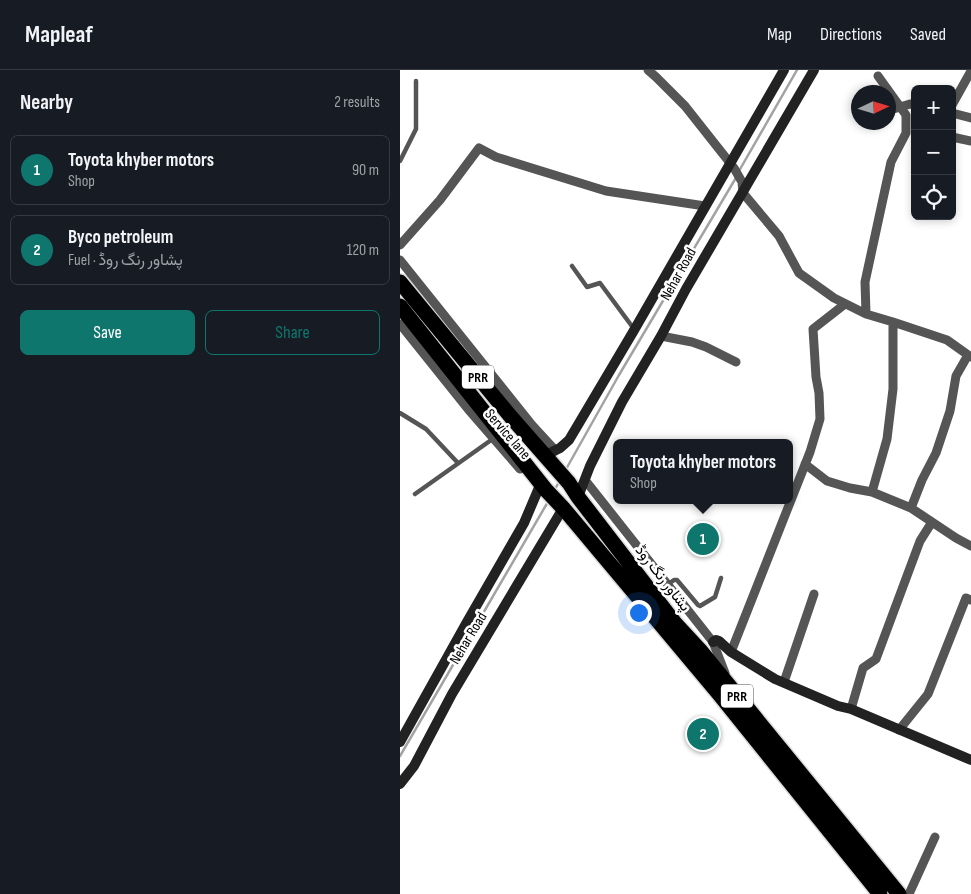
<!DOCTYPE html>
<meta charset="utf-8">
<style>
:root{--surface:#171b24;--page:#242831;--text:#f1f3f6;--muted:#9ea1a6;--line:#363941;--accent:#0f766e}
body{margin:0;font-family:"Sofia Sans Condensed",Vazirmatn,sans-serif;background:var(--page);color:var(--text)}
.controls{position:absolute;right:15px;top:15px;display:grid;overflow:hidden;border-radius:8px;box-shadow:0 2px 8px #0003}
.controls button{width:45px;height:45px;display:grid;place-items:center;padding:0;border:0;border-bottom:1px solid var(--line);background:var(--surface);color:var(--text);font:25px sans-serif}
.compass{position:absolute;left:451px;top:15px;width:45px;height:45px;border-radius:50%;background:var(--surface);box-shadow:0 2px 8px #0003;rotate:86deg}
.you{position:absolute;left:238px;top:542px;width:18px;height:18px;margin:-12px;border:4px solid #fff;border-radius:50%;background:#1a73e8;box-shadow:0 0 0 8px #1a73e833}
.badge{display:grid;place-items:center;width:32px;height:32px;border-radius:50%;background:var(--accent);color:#fff;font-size:16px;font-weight:700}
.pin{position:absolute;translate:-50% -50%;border:2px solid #fff;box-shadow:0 1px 5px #0006}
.popup{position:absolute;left:213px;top:369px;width:180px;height:65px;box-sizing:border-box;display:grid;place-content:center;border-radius:8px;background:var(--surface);filter:drop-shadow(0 1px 4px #0005);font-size:16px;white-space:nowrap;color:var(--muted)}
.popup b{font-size:19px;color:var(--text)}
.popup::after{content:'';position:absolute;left:50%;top:100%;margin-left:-10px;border:10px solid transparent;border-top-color:var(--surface)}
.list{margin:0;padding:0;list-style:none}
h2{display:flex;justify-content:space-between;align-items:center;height:65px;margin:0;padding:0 20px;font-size:21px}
h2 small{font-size:16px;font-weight:400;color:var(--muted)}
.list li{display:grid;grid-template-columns:32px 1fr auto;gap:15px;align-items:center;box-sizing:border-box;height:70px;margin:0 10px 10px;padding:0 10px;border:1px solid var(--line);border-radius:8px}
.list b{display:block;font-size:19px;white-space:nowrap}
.list p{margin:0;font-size:16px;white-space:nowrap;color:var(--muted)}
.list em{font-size:16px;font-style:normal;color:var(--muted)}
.actions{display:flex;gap:10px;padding:15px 20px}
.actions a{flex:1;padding:11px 0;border:1px solid var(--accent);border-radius:8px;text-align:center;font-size:18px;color:var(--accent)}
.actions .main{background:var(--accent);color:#fff}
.icon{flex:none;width:28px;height:28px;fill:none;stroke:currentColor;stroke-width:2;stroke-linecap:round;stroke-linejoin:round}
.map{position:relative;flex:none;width:571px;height:824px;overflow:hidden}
header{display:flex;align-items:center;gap:30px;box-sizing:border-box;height:70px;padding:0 25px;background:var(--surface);border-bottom:1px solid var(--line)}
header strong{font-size:24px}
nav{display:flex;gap:28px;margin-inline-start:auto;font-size:18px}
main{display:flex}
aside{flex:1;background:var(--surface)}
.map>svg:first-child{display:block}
</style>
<header>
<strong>Mapleaf</strong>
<nav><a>Map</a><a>Directions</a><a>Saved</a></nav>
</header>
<main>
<aside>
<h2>Nearby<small>2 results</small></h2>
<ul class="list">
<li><span class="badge">1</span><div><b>Toyota khyber motors</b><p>Shop</p></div><em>90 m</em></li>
<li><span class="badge">2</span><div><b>Byco petroleum</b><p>Fuel · پشاور رنگ روڈ</p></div><em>120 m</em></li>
</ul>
<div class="actions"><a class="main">Save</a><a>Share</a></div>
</aside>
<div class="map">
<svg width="571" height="824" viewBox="0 0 571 824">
<rect width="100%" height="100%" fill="#fff"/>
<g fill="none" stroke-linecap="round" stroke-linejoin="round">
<path stroke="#a3a3a3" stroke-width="2.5" d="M339,101l58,-101
M165,401l54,-96 118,-199
M154,421l6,-11
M0,686l149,-256"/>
<defs>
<path id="highway" d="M0,212l111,135 58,66 9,14 97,126 25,27 199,244
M0,236l146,184 18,19 155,185 161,200"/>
</defs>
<use href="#highway" stroke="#dbdbdb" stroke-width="18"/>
<path stroke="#555" stroke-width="4.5" d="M0,91l16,-32v-48
M172,196l15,21 13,-4 34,46
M0,343l26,16 32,34
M15,424l79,-56
M267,515l7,-5h3l21,25 2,1 15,-9 6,-19"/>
<path stroke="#555" stroke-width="9" d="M248,0l8,7 29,29 49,62 8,14 1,11 36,43 20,37 35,25 32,16 27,8 54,18 24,17
M552,35l19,-34
M488,38l2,2 20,-6 5,1
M552,43l19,5
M552,67l19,4
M0,175l40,-45 39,-52 17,9 110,34 99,15
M0,190l132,165 23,25
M466,244l-1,-32 26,-120 15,-29v-18l-28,-39
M0,254l68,85 52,60
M261,266l31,6 14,5 30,15
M568,285l-12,21 -6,35 -14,42 -14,27 -11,28 45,30 15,8
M405,394l22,17 23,7 22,4 39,16
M185,410l128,162 12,31
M472,422l15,-53 6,-50v-67
M331,582l79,-200 10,-33 -1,-26 -3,-16 -3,-48 32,-25
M384,612l30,-88
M451,639l12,-41 13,-9 44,-118 12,-19
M499,660l29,-36 38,-96 5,2
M509,824l26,-57"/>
<path stroke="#222" stroke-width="10" d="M144,386l16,-8 9,-8 64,-108 151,-262
M178,427l12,-31 32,-64 39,-66 25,-47 128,-219
M313,572l3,-2 3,1 12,11 44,27 63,27 13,3 120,51
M0,672l67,-120 57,-99 17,-40
M0,714l14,-18 38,-72 107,-179 5,-6"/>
<use href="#highway" stroke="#000" stroke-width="15"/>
</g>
<g text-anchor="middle" stroke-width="5" stroke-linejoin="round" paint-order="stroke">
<g fill="#fff" stroke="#4c4c4c" stroke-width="1">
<rect x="62" y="295.5" width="32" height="23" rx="4"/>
<rect x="321" y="614.5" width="32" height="23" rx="4"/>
</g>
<g font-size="14" font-weight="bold" fill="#000">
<text x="78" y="312">PRR</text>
<text x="337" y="631">PRR</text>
</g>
<g font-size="15" fill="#000" stroke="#fff">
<text transform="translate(278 204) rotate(-61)" y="5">Nehar Road</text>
<text transform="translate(108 364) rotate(49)" y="5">Service lane</text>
<text transform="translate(263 508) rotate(52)" y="5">پشاور رنگ روڈ</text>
<text transform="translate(68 568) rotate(-59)" y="5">Nehar Road</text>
</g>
</g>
</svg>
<div class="controls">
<button>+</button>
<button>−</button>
<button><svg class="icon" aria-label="locate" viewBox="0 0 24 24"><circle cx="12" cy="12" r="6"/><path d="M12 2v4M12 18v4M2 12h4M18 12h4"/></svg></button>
</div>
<svg class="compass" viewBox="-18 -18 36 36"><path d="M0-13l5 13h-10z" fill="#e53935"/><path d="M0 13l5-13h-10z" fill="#9ea1a6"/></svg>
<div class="you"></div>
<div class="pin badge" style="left:303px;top:469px">1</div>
<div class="popup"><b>Toyota khyber motors</b>Shop</div>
<div class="pin badge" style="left:303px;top:664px">2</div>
</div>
</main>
